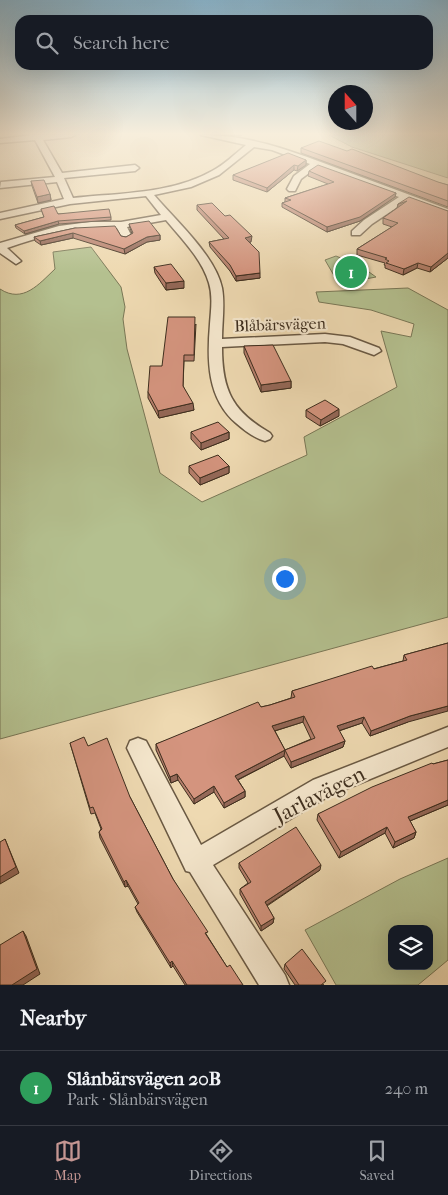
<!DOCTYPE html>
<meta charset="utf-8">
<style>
:root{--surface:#171b24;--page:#20242c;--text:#f1f3f6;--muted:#9ea1a6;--line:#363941;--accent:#c59692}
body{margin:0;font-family:"IM FELL French Canon",serif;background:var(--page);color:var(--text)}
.controls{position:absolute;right:15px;bottom:15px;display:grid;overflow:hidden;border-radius:10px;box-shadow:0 5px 20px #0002}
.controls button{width:45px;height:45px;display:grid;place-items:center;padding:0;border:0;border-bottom:1px solid var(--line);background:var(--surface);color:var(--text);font:25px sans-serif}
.compass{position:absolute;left:328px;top:85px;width:45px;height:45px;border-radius:50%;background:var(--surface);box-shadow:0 5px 20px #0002;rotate:339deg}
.you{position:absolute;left:284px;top:578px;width:18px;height:18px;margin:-12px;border:4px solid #fff;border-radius:50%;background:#1a73e8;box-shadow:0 0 0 8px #1a73e833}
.badge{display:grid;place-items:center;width:32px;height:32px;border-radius:50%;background:var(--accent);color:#fff;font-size:16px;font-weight:700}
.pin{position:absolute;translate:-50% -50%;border:2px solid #fff;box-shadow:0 1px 5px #0006}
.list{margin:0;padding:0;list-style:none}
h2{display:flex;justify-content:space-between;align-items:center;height:65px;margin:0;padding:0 20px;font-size:21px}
h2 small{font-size:16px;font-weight:400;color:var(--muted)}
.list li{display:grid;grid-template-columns:32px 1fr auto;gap:15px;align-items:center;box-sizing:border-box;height:75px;padding:0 20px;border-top:1px solid var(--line)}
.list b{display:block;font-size:19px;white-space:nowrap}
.list p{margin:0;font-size:16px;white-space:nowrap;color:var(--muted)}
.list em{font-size:16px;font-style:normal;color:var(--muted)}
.icon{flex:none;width:28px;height:28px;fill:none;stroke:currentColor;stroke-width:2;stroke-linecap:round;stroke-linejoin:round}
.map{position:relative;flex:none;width:448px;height:985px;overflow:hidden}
.search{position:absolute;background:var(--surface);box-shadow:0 5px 20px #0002;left:15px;right:15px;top:15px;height:55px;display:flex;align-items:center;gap:12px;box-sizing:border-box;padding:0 18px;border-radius:15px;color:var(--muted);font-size:19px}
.sheet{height:140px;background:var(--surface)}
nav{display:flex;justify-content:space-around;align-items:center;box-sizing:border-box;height:70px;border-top:1px solid var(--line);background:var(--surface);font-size:14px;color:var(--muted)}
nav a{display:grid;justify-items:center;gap:2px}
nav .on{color:var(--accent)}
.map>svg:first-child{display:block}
</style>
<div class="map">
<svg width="448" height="985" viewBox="0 0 448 985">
<rect width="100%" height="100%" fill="#eed9b1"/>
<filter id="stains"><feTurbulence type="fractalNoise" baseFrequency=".004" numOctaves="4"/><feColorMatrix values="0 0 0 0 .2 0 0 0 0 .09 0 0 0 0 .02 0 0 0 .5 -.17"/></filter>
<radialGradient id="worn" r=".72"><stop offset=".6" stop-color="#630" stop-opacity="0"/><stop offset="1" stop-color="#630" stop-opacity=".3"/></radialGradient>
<path fill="#b4c08f" stroke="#797756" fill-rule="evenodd" d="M329,135h119v43l-96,-31z
M91,247l30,40 4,20 -2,12 4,30 33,124 42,29 105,-47 -3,-18 93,-50 -16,-56 30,6 3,-13 -43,-14 -52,-8 -3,-10 92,-4 40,22v307l-448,122v-450c23,15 39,-5 55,-20l-2,-17z
M336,256l26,11 14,10 -32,6 -8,-4 -11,-19z
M448,858v102l-30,25h-82l-31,-55 95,-51zM392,929h37v37h-37z"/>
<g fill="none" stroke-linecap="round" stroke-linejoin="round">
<defs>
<path id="street" d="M32,135h43l-4,2 -28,3 19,33 73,-8 4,3 -4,3 -71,7 9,20c45,-5 99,-4 139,-27 12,-6 23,-17 34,-26l-45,-10c47,-1 93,17 136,33 37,14 74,27 111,41v6l-40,-15 -36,24 -12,11h-8v-4l12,-11 35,-23 -82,-30 -16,12 -6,12h-6l-2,-2 7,-13 16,-12 -38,-14 -18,-3 -35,28 -28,12 -37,8c21,25 61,60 68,93 3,17 0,34 0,51l103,-5 25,3 29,11 2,3 -7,4 -31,-11 -18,-2 -103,5c0,43 10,64 48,86l2,3 -2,3 -5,2c-11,-3 -21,-11 -29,-18 -29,-25 -29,-63 -26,-99 1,-14 3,-28 -1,-41 -7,-24 -28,-45 -43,-63l-39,7 5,10 -5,3 -4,-1 -6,-11c-38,-1 -74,7 -110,20l14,13 -5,3 -16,-11v-10l59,-17 31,-4h31l40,-7 -15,-19 -76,8 -70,15v-6l64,-14 -7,-17 -57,6 1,-6 54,-5 -20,-37 -35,3v-4z
M448,727v20l-119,49 -116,69 72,110 4,10h-30l-69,-113 -4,-1 -59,-123 3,-7 8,-3 8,3 55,104 112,-65z"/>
</defs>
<use href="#street" stroke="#6a5943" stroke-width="3"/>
<use href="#street" fill="#f4e6cc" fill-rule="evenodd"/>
</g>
<path fill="#b67f6c" stroke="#3e2e1e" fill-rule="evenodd" d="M225,135h17l-2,1z
M301,148l147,37v22l-147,-54z
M306,160v5l-9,6 -3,-1 -27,22 -34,-12v-5z
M309,171l87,22 -1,4 -35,24 -33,11 -45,-25v-4l3,-1v-4l43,-14 -20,-8z
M31,181l19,13 1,6 -13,3 -6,-17z
M398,204l50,7v47l-18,14 -13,-4 -14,7 -18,-7v-3h-1l1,-2 -28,-8v-6l35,-22 -9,-3v-6l14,-10z
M197,205l28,11 26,26h-2l11,36 -24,3 -6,-10 -20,-24 -1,-5 15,-3 -27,-29z
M41,209l17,5 53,3v3l-52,4 -34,10 -9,-6 -1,-3 29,-8z
M129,224l31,11v5l-13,2 -22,12 -52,-16 -32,7 -6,-4 -1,-4 41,-9 51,9 6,-3 -2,-6z
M154,267l30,21 -18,2 -11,-17z
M196,324l-2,37h-10l-1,25 11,24 -35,8 -11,-20v-6l14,-26z
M244,346l47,35v7l-30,4 -17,-39z
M306,410l33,6 -19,10 -14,-9z
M191,432h38v7l-28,11 -10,-11z
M189,466h40v7l-29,12 -11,-12z
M448,643l-40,79 -38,14 -8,-13 -23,8 6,10 -2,6 -52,21 -7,-12 -46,24 7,11v6l-21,11 -10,-16 -20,12 -16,-24 -7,3 -15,-33v-6l105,-37 9,-2 21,-7 1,-7 111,-30 1,-6zM303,722l8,17 -26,11 -10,-19z
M70,743l18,3 42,51 43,82 35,58 19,30 16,18h-58l-12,-19 -2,2 -34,-56 -2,-5 3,-3 -10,-18 -3,1 -25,-49 -1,-6 2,-3 -6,-16 -4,1z
M448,760v45l-38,16 6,11 -2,6 -21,10 -8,-15 -46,25 -22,-38 1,-6 115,-50z
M239,863l81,7 -53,36 7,12 -1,5 -12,8 -21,-37v-5l8,-6 -9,-15z
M285,964l39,21h-29l-11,-16z"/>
<path fill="#946858" stroke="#3e2e1e" d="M306,160v5l-9,6 1,-5z
M294,165v5l-27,22v-4z
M396,193l-1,4 -35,24 -33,11v-5z
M50,194l1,6 -13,3 -1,-6z
M407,201l-10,9 1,-6z
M58,221l1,3 -34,10 -1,-3z
M73,233v5l-32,7 -1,-4z
M160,235v5l-13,2 -22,12 -1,-5 23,-12z
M252,236l-1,6 -6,1v-5z
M448,253v5l-18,14 1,-5z
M418,263l-1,5 -14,7 1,-6z
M260,273v5l-24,3v-5z
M184,281v7l-18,2v-7z
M291,381v7l-30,4v-7z
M193,403l1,7 -35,8 -1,-7z
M339,409v7l-19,10 1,-6z
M229,432v7l-28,11v-7z
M229,466v7l-29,12v-7z
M448,706v5l-40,11 -38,14 1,-5 39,-15z
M304,716l-1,6 -32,10 1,-6z
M364,717l-2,6 -27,9 2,-6z
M345,741l-2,6 -52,21v-6z
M285,750l-1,6 -49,25v-5z
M177,774l1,6 -7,3 -1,-6z
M214,786v6l-20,12v-5z
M245,791v6l-21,11v-5z
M448,800v5l-43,18 3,-6z
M387,827l-2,6 -46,25 2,-6z
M416,832l-2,6 -21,10 2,-6z
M5,839l14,34 -19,11v-7z
M321,865l-1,5 -56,37 1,-5z
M126,880l2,6 -3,1 -1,-5z
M274,918l-1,5 -12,8v-5z
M23,931l3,5 14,38 -17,11h-11z
M172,961l1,5 -2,2 -1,-5z"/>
<path fill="#d4947e" stroke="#3e2e1e" d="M319,141l28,10 5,-2 86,33 10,3v16l-147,-53z
M288,153l18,7 -8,6 -4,-1 -27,23 -34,-13z
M318,165l78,28 -36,24 -33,10 -45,-24 9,-3 -6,-2 49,-16 -25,-11z
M44,180l6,14 -13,3 -6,-16z
M409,197l39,14v42l-17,14 -13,-4 -14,6 -18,-6 3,-2 -4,-2 2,-1 -30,-9 41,-26 -15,-5 24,-17 -9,3z
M212,203l13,13 5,-1 22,21 -7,2 14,14 1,21 -24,3 -6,-11 -21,-23 20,-4 -32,-33z
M54,206l4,8 51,-5 2,8 -53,4 -34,10 -9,-6 29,-8 -3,-8z
M149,221l11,14 -13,2 -23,12 -51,-16 -33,8 -6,-4 41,-9 40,-2 6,10 5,1 7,-4 -4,-9z
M171,264l13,17 -18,2 -12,-16z
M168,317h27l-1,38h-10l-1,31 10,17 -35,8 -10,-19 2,-26h12z
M273,345l18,36 -30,4 -17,-39z
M325,400l14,9 -18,11 -15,-10z
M218,422l11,10 -28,11 -10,-11z
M218,455l11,11 -29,12 -11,-12z
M448,643v63l-38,10 -39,15 -7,-14 -27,9 8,15 -54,21 -6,-12 30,-12 -11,-22 -32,10 13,24 -50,26 10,15 -21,12 -10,-17 -20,13 -17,-25 -7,3 -14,-33 102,-42 3,5 9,-2 25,-8 -3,-6 80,-25 2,3 33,-9 -3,-5z
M84,737l4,9 19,-8 23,59 43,82 35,53 -3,1 22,34 3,-2 13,20h-56l-15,-24 -2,2 -35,-56 4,-4 -13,-23 -2,2 -25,-50 3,-3 -9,-22 -3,1 -20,-65z
M448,760v40l-40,17 8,15 -21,10 -8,-15 -46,25 -23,-38 54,-27 60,-24 1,1z
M296,827l25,38 -56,37 9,16 -13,8 -21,-37 11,-7 -12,-19z
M5,839l11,28 -16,10v-35z
M23,931l14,38 -25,16h-12v-40z
M302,949l24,32 -5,4h-22l-14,-21z"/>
<linearGradient id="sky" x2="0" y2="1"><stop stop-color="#88b6d0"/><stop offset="0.49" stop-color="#f7eedc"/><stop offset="1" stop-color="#f7eedc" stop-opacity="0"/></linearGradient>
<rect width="448" height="273" fill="url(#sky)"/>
<g text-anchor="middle" stroke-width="4.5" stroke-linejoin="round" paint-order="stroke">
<g font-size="16" fill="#3e2e1e" stroke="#f4e6cc">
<text transform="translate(280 324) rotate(-2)" y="6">Blåbärsvägen</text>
</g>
<g font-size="22" fill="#3e2e1e" stroke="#f4e6cc">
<text transform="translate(319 794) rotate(-27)" y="8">Jarlavägen</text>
</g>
</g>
<rect width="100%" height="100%" filter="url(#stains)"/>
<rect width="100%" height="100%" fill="url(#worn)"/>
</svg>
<div class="controls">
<button><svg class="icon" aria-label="layers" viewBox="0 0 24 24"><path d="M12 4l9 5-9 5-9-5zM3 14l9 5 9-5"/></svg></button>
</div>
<svg class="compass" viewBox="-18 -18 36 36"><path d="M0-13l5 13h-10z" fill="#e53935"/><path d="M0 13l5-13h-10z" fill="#9ea1a6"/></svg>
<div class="you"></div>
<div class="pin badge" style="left:351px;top:272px;background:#2e9e5b">1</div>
<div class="search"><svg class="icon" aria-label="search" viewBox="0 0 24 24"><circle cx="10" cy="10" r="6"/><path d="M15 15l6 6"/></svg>Search here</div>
</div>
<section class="sheet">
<h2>Nearby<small></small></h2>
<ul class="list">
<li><span class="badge" style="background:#2e9e5b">1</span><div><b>Slånbärsvägen 20B</b><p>Park · Slånbärsvägen</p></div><em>240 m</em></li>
</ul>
</section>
<nav>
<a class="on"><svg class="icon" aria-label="map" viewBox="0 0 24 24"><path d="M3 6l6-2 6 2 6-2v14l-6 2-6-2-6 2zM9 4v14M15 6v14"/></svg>Map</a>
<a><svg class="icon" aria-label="directions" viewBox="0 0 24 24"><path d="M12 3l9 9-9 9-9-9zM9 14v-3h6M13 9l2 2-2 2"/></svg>Directions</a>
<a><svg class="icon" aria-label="saved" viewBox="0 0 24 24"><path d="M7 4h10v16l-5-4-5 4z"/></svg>Saved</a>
</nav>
